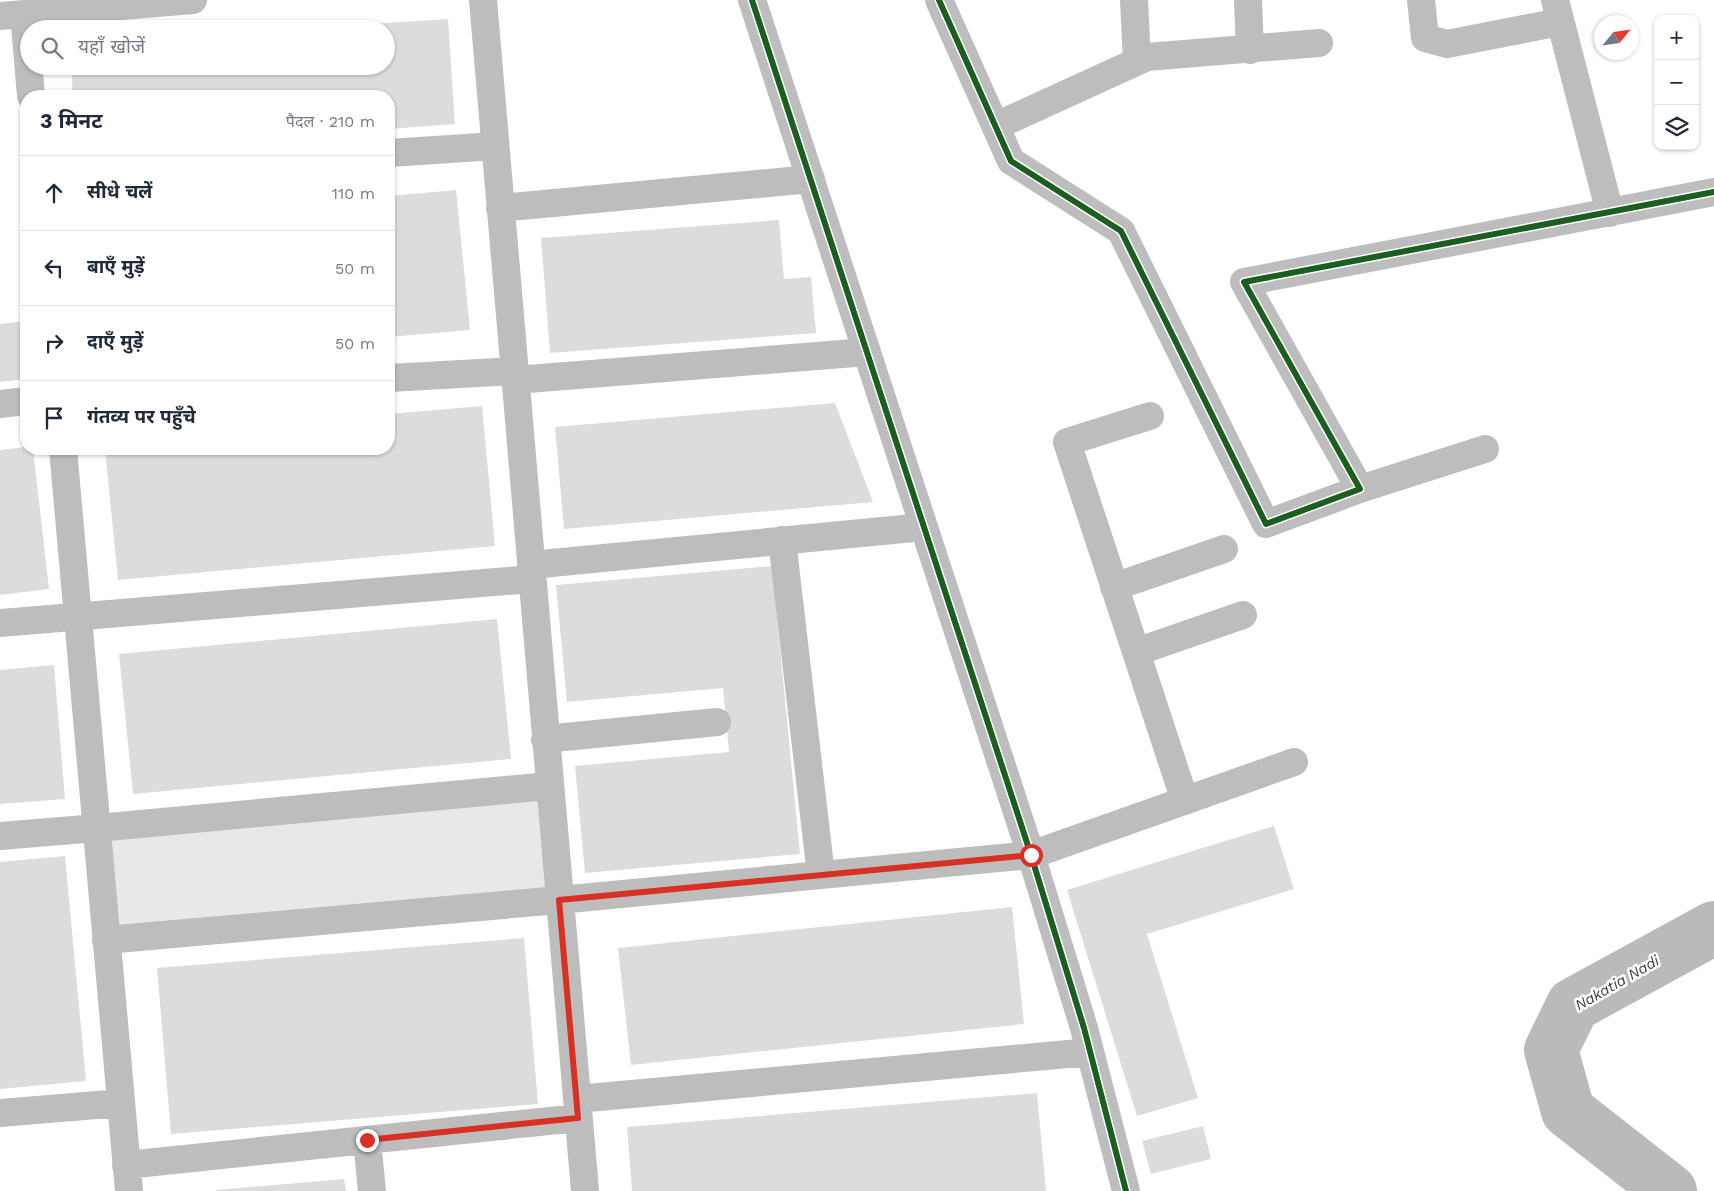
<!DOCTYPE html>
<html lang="hi">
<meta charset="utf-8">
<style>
:root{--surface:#fff;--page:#f2f2f3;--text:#1f2937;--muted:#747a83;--line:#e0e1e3}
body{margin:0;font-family:"Work Sans","Noto Sans Devanagari",sans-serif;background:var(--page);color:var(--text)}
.controls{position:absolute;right:15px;top:15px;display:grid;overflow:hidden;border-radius:10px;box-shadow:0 1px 4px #0004}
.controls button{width:45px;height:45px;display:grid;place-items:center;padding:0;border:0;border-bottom:1px solid var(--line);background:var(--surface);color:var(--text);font:25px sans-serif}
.compass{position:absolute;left:1594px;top:15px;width:45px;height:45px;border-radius:50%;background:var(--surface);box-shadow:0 1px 4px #0004;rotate:61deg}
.stop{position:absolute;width:15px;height:15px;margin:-11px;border:4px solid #d93025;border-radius:50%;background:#fff}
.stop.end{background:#d93025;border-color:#fff;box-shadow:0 1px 5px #0008}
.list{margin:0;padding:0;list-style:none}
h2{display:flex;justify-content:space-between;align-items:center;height:65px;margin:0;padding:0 20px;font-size:21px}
h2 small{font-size:16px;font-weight:400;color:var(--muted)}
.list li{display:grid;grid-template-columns:32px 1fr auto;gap:15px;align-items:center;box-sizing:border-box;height:75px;padding:0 20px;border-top:1px solid var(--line)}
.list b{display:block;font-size:19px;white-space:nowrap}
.list em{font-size:16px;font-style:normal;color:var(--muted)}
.icon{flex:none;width:28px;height:28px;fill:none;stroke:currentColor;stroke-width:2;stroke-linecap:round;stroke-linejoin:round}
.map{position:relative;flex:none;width:1714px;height:1191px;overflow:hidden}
.search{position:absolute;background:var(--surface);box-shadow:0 1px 4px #0004;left:20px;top:20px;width:375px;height:55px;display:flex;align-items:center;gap:12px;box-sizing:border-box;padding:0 18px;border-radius:28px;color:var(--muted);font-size:19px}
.panel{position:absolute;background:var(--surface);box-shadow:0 1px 4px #0004;left:20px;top:90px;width:375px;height:365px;border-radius:20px}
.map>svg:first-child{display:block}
</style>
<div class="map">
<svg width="1714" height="1191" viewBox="0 0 1714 1191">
<rect width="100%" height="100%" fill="#fff"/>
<path fill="#e8e8e8" d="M549,786l10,114 -453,40 -9,-112z"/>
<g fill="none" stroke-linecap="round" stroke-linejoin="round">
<path stroke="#bababa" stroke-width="54" d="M1670,1191l-102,-80 -17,-61 22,-45 141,-77"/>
</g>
<path fill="#dcdcdc" d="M448,19l7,105 -66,5v-33h-316l-2,-30h315v-37h-64v-2z
M456,190l14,140 -81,7v-141z
M779,220l5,59 27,-2 5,56 -266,20 -9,-115z
M26,321v58l-26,3v-58z
M835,403l38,99 -309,27 -9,-102z
M482,406l13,140 -377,34 -13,-131h284v-35z
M26,447v2h7l16,140 -49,6v-145z
M772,566l28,288 -215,19 -10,-107 154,-14 -6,-64 -156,14 -11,-117z
M497,619l14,140 -378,35 -14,-140z
M54,665l11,134 -65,5v-134z
M1274,826l20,63 -147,45 51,164 -61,18 -70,-226z
M65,856l21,225 -86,8v-227z
M1012,907l12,117 -393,41 -13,-117z
M524,938l14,166 -367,30 -14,-166z
M1037,1093l9,98h-414l-5,-64z
M1203,1126l8,33 -60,15 -9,-33z
M344,1179l2,12h-130v-1z"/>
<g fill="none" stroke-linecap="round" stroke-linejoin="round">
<path stroke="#bdbdbd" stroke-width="28" d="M483,0l102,1191
M752,0l279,855 53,173 42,163
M939,0l72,161 110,70 145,293 94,-35 -116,-207 470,-90
M1134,0l3,61
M1248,0l2,50
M1421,0l4,38 22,6 113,-22
M1555,0l55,213
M24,14l7,82
M0,16l193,-16
M996,126l151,-69 172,-14
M389,153l106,-7
M500,208l311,-29
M389,378l125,-7
M515,380l352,-28
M0,404l26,-3
M1150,416l-83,26 118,359
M63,449l66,742
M1360,489l125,-40
M782,540l39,335
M531,565l393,-38
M1114,587l110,-38
M0,623l532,-44
M1136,652l107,-37
M545,739l172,-17
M0,836l97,-8 452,-42
M106,940l453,-40 472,-45 263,-93
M577,1099l513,-47
M0,1113l121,-10
M367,1140l5,51
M126,1165l452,-47"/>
<defs>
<path id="cycleway" d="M752,0l279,855 53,173 42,163
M939,0l72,161 110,70 145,293 94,-35 -116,-207 470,-90"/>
</defs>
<use href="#cycleway" stroke="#fff" stroke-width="9"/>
<use href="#cycleway" stroke="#1b5e20" stroke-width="6"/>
</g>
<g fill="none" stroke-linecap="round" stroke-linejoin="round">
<path stroke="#d93025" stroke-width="6" d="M367,1140l211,-22 -19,-218 472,-45"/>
</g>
<g text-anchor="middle" stroke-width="5" stroke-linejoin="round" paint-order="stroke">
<g font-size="15" font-style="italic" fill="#3e3e3e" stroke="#fff">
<text transform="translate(1617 983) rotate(-30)" y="5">Nakatia Nadi</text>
</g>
</g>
</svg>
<div class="controls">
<button>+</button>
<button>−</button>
<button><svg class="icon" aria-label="layers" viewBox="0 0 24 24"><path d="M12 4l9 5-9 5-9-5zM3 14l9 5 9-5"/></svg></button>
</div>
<svg class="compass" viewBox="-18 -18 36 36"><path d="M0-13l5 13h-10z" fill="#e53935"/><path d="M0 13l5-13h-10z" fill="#747a83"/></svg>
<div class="stop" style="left:1031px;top:855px"></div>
<div class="stop end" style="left:367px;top:1140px"></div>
<div class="search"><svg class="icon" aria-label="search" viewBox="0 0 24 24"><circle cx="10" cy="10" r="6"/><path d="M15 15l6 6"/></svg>यहाँ खोजें</div>
<section class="panel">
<h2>3 मिनट<small>पैदल · 210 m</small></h2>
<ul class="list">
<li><svg class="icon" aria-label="ahead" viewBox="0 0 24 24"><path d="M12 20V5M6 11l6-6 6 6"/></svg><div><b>सीधे चलें</b></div><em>110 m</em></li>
<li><svg class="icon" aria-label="left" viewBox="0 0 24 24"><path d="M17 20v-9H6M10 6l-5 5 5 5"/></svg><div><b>बाएँ मुड़ें</b></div><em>50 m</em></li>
<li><svg class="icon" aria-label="right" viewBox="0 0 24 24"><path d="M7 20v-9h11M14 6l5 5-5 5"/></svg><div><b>दाएँ मुड़ें</b></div><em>50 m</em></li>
<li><svg class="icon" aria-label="arrive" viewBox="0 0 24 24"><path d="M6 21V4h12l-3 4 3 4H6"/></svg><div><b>गंतव्य पर पहुँचे</b></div></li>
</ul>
</section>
</div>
